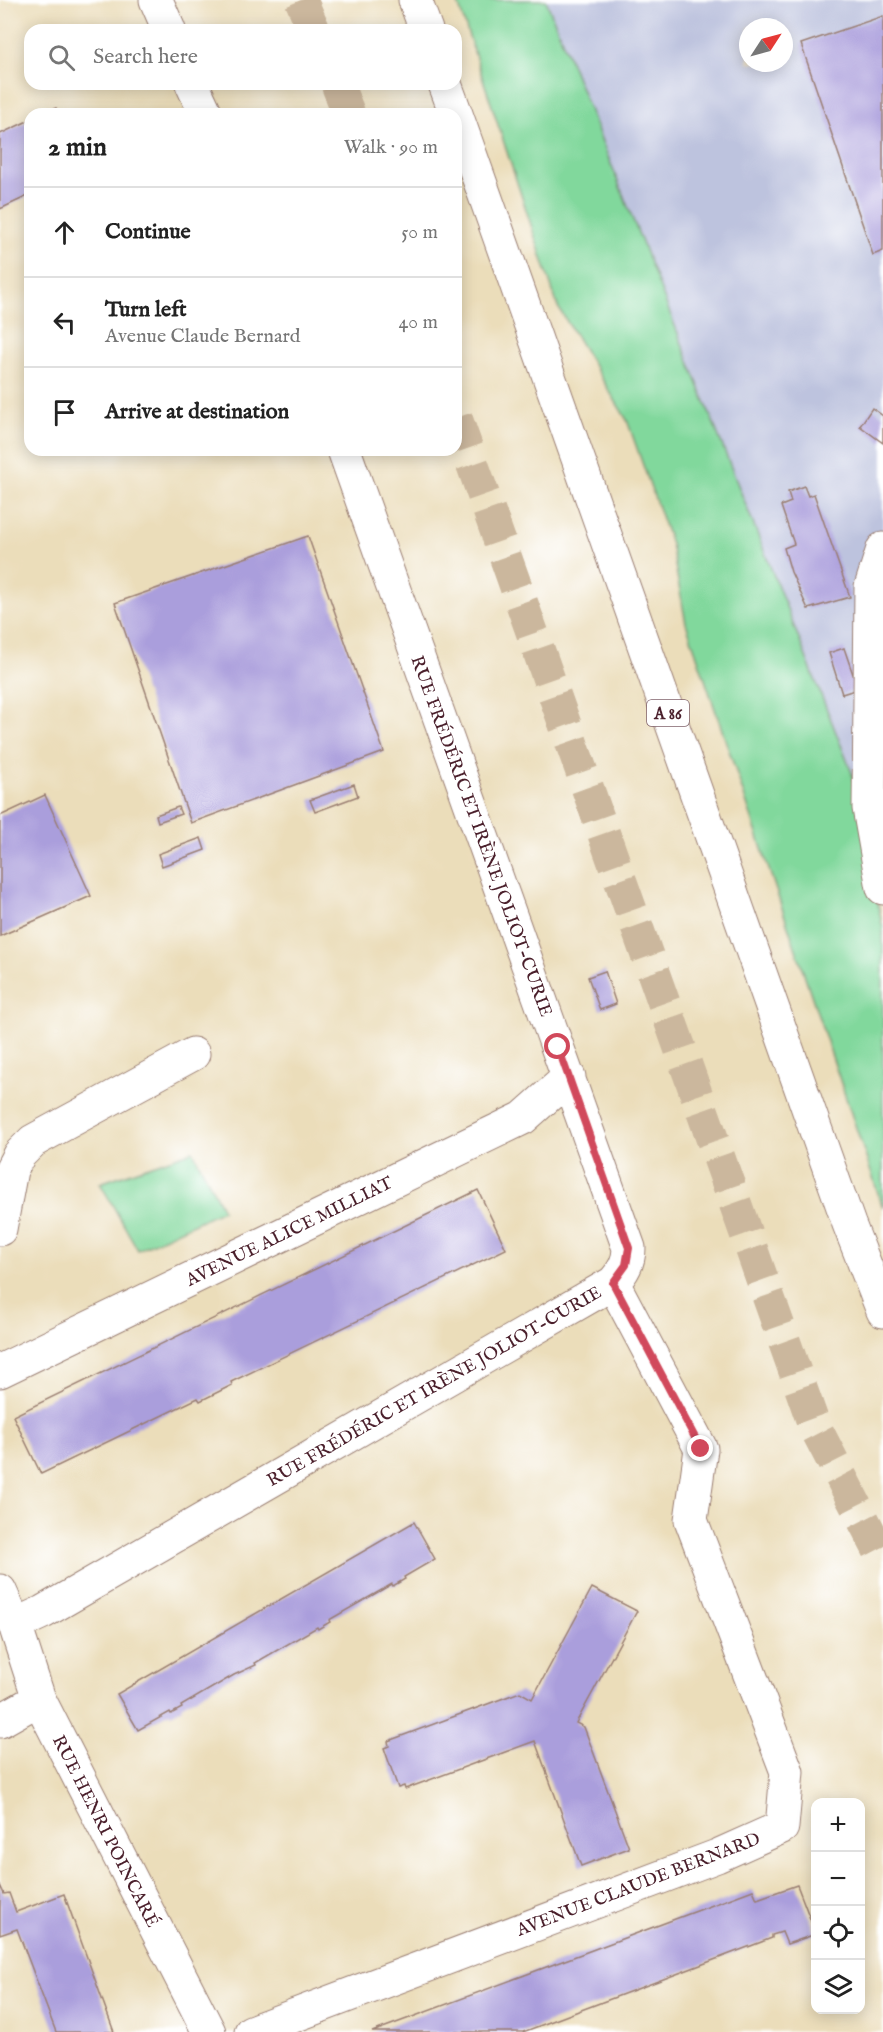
<!DOCTYPE html>
<meta charset="utf-8">
<style>
:root{--surface:#fff;--page:#f6f6f6;--text:#222;--muted:#767676;--line:#e0e0e0}
body{margin:0;font-family:"IM FELL English",serif;background:var(--page);color:var(--text)}
.controls{position:absolute;right:18px;bottom:18px;display:grid;overflow:hidden;border-radius:12px;box-shadow:0 3px 15px #0003}
.controls button{width:54px;height:54px;display:grid;place-items:center;padding:0;border:0;border-bottom:2px solid var(--line);background:var(--surface);color:var(--text);font:30px sans-serif}
.compass{position:absolute;left:739px;top:18px;width:54px;height:54px;border-radius:50%;background:var(--surface);box-shadow:0 3px 15px #0003;rotate:54deg}
.stop{position:absolute;width:18px;height:18px;margin:-14px;border:4px solid #d1495b;border-radius:50%;background:#fff}
.stop.end{background:#d1495b;border-color:#fff;box-shadow:0 2px 6px #0008}
.list{margin:0;padding:0;list-style:none}
h2{display:flex;justify-content:space-between;align-items:center;height:78px;margin:0;padding:0 24px;font-size:26px}
h2 small{font-size:20px;font-weight:400;color:var(--muted)}
.list li{display:grid;grid-template-columns:39px 1fr auto;gap:18px;align-items:center;box-sizing:border-box;height:90px;padding:0 24px;border-top:2px solid var(--line)}
.list b{display:block;font-size:22px;white-space:nowrap}
.list p{margin:0;font-size:20px;white-space:nowrap;color:var(--muted)}
.list em{font-size:20px;font-style:normal;color:var(--muted)}
.icon{flex:none;width:33px;height:33px;fill:none;stroke:currentColor;stroke-width:2;stroke-linecap:round;stroke-linejoin:round}
.map{position:relative;flex:none;width:883px;height:2032px;overflow:hidden}
.search{position:absolute;background:var(--surface);box-shadow:0 3px 15px #0003;left:24px;top:24px;width:438px;height:66px;display:flex;align-items:center;gap:15px;box-sizing:border-box;padding:0 21px;border-radius:18px;color:var(--muted);font-size:22px}
.panel{position:absolute;background:var(--surface);box-shadow:0 3px 15px #0003;left:24px;top:108px;width:438px;height:348px;border-radius:18px}
.map>svg:first-child{display:block}
</style>
<div class="map">
<svg width="883" height="2032" viewBox="0 0 883 2032">
<rect width="100%" height="100%" fill="#fff"/>
<filter id="ink" filterUnits="userSpaceOnUse"><feTurbulence type="fractalNoise" baseFrequency=".0167" numOctaves="2"/><feDisplacementMap in="SourceGraphic" scale="12" xChannelSelector="R" yChannelSelector="G"/><feConvolveMatrix kernelMatrix="1 2 1 2 8 2 1 2 1" color-interpolation-filters="sRGB"/></filter>
<filter id="wash" filterUnits="userSpaceOnUse"><feTurbulence type="fractalNoise" baseFrequency=".008" numOctaves="4" result="noise"/><feDisplacementMap in="SourceGraphic" scale="24" xChannelSelector="R" yChannelSelector="G"/><feGaussianBlur stdDeviation="1.35" result="paint"/><feColorMatrix in="noise" values="0 0 0 0 0 0 0 0 0 0 0 0 0 0 0 0 0 1.4 0 .05"/><feComposite in="paint" operator="in"/></filter>
<g filter="url(#wash)">
<rect width="100%" height="100%" fill="#ebddba"/>
<path fill="#bdc3de" fill-rule="evenodd" d="M546,0h337v818l-31,-45zM748,27h36v36h-36z"/>
<path fill="#81d89c" stroke="#667c64" stroke-width="1.5" d="M457,0h89l306,773 31,156v279l-197,-585 -15,-79 -44,-124 -69,-113z
M193,1151l30,59 -85,40 -38,-67z"/>
<g id="blocks">
<path fill="#aa9edc" d="M883,16v235l-10,4 -72,-211z
M56,108l3,6h-16z
M30,120v75l-30,14v-75z
M872,408l11,8v27l-23,-17z
M804,486l4,10 6,-2 36,103 -42,12 -17,-37 -7,-24 10,-4 -13,-38 10,-4 -3,-10z
M308,536l76,216 -193,71 -76,-220z
M844,648l14,41 -16,5 -13,-41z
M354,784l4,12 -43,16 -5,-12z
M45,795l46,101 -91,40v-120z
M178,807l3,7 -23,8 -2,-7z
M201,838l4,12 -43,16 -4,-12z
M605,971l11,33 -16,6 -12,-33z
M478,1190l28,59 -275,133 1,3 -32,16 -2,-3 -157,76 -28,-58z
M414,1522l21,37 -31,18 1,2 -12,7 -1,-2 -63,36 1,2 -12,7 -1,-2 -62,36 1,2 -22,10 -53,31 1,2 -11,6 -1,-2 -32,18 -21,-36z
M592,1588l45,23 -61,112 8,4 45,121 -48,18 -46,-125 -130,48 -1,-3 -6,2 -14,-40 5,-2 -1,-5 132,-49 12,7z
M0,1885l4,9 5,-1 7,19 48,-18 50,138h-58l-39,-103 -17,6z
M797,1885l19,49 -29,10 -5,-12 -10,3v3l-249,94h-151l381,-142 4,9z"/>
</g>
</g>
<g filter="url(#ink)">
<use href="#blocks" fill-opacity="0" stroke="#9a7e72" stroke-width="1.5"/>
<g fill="none" stroke-linecap="round" stroke-linejoin="round">
<path stroke="#cbb79d" stroke-width="33" stroke-dasharray="33 16" stroke-linecap="butt" d="M301,0l13,30
M337,84l12,30
M456,418l358,1007 69,133"/>
<defs>
<path id="minor" d="M156,0l13,30
M192,84l14,30
M883,549l-12,38 -2,221 14,80
M0,1229l11,-59 8,-15 14,-14 160,-87
M0,1371l523,-253 46,-41
M0,1591l15,34 24,74 170,333
M15,1625l28,-13 570,-329c10,-11 16,-21 16,-35l-285,-798
M0,1721l39,-22
M251,2032l466,-176 65,-29 5,-55 -96,-252 10,-71 -88,-166"/>
<path id="highway" d="M415,0l11,30
M445,84l11,30
M456,114l393,1110 34,87"/>
</defs>
<use href="#minor" stroke="#9a7e72" stroke-width="35"/>
<use href="#highway" stroke="#9a7e72" stroke-width="35"/>
<use href="#minor" stroke="#fff" stroke-width="33"/>
<use href="#highway" stroke="#fff" stroke-width="33"/>
</g>
</g>
<g fill="none" stroke-linecap="round" stroke-linejoin="round" filter="url(#ink)">
<path stroke="#d1495b" stroke-width="8" d="M558,1047l71,201 -3,17 -13,18 88,166"/>
</g>
<g text-anchor="middle" stroke-width="4.5" stroke-linejoin="round" paint-order="stroke">
<rect fill="#fff" stroke="#80626b" stroke-width="1.5" x="647" y="700" width="42" height="26" rx="4.5"/>
<g font-size="16" font-weight="bold" fill="#4a1f2b">
<text x="668" y="719">A 86</text>
</g>
<g font-size="18" fill="#4a1f2b" stroke="#fff">
<text transform="translate(482 836) rotate(70)" y="6">RUE FRÉDÉRIC ET IRÈNE JOLIOT-CURIE</text>
<text transform="translate(289 1231) rotate(-26)" y="6">AVENUE ALICE MILLIAT</text>
<text transform="translate(434 1386) rotate(-30)" y="6">RUE FRÉDÉRIC ET IRÈNE JOLIOT-CURIE</text>
<text transform="translate(106 1831) rotate(63)" y="6">RUE HENRI POINCARÉ</text>
<text transform="translate(638 1884) rotate(-21)" y="6">AVENUE CLAUDE BERNARD</text>
</g>
</g>
</svg>
<div class="controls">
<button>+</button>
<button>−</button>
<button><svg class="icon" aria-label="locate" viewBox="0 0 24 24"><circle cx="12" cy="12" r="6"/><path d="M12 2v4M12 18v4M2 12h4M18 12h4"/></svg></button>
<button><svg class="icon" aria-label="layers" viewBox="0 0 24 24"><path d="M12 4l9 5-9 5-9-5zM3 14l9 5 9-5"/></svg></button>
</div>
<svg class="compass" viewBox="-18 -18 36 36"><path d="M0-13l5 13h-10z" fill="#e53935"/><path d="M0 13l5-13h-10z" fill="#767676"/></svg>
<div class="stop" style="left:558px;top:1047px"></div>
<div class="stop end" style="left:701px;top:1449px"></div>
<div class="search"><svg class="icon" aria-label="search" viewBox="0 0 24 24"><circle cx="10" cy="10" r="6"/><path d="M15 15l6 6"/></svg>Search here</div>
<section class="panel">
<h2>2 min<small>Walk · 90 m</small></h2>
<ul class="list">
<li><svg class="icon" aria-label="ahead" viewBox="0 0 24 24"><path d="M12 20V5M6 11l6-6 6 6"/></svg><div><b>Continue</b></div><em>50 m</em></li>
<li><svg class="icon" aria-label="left" viewBox="0 0 24 24"><path d="M17 20v-9H6M10 6l-5 5 5 5"/></svg><div><b>Turn left</b><p>Avenue Claude Bernard</p></div><em>40 m</em></li>
<li><svg class="icon" aria-label="arrive" viewBox="0 0 24 24"><path d="M6 21V4h12l-3 4 3 4H6"/></svg><div><b>Arrive at destination</b></div></li>
</ul>
</section>
</div>
